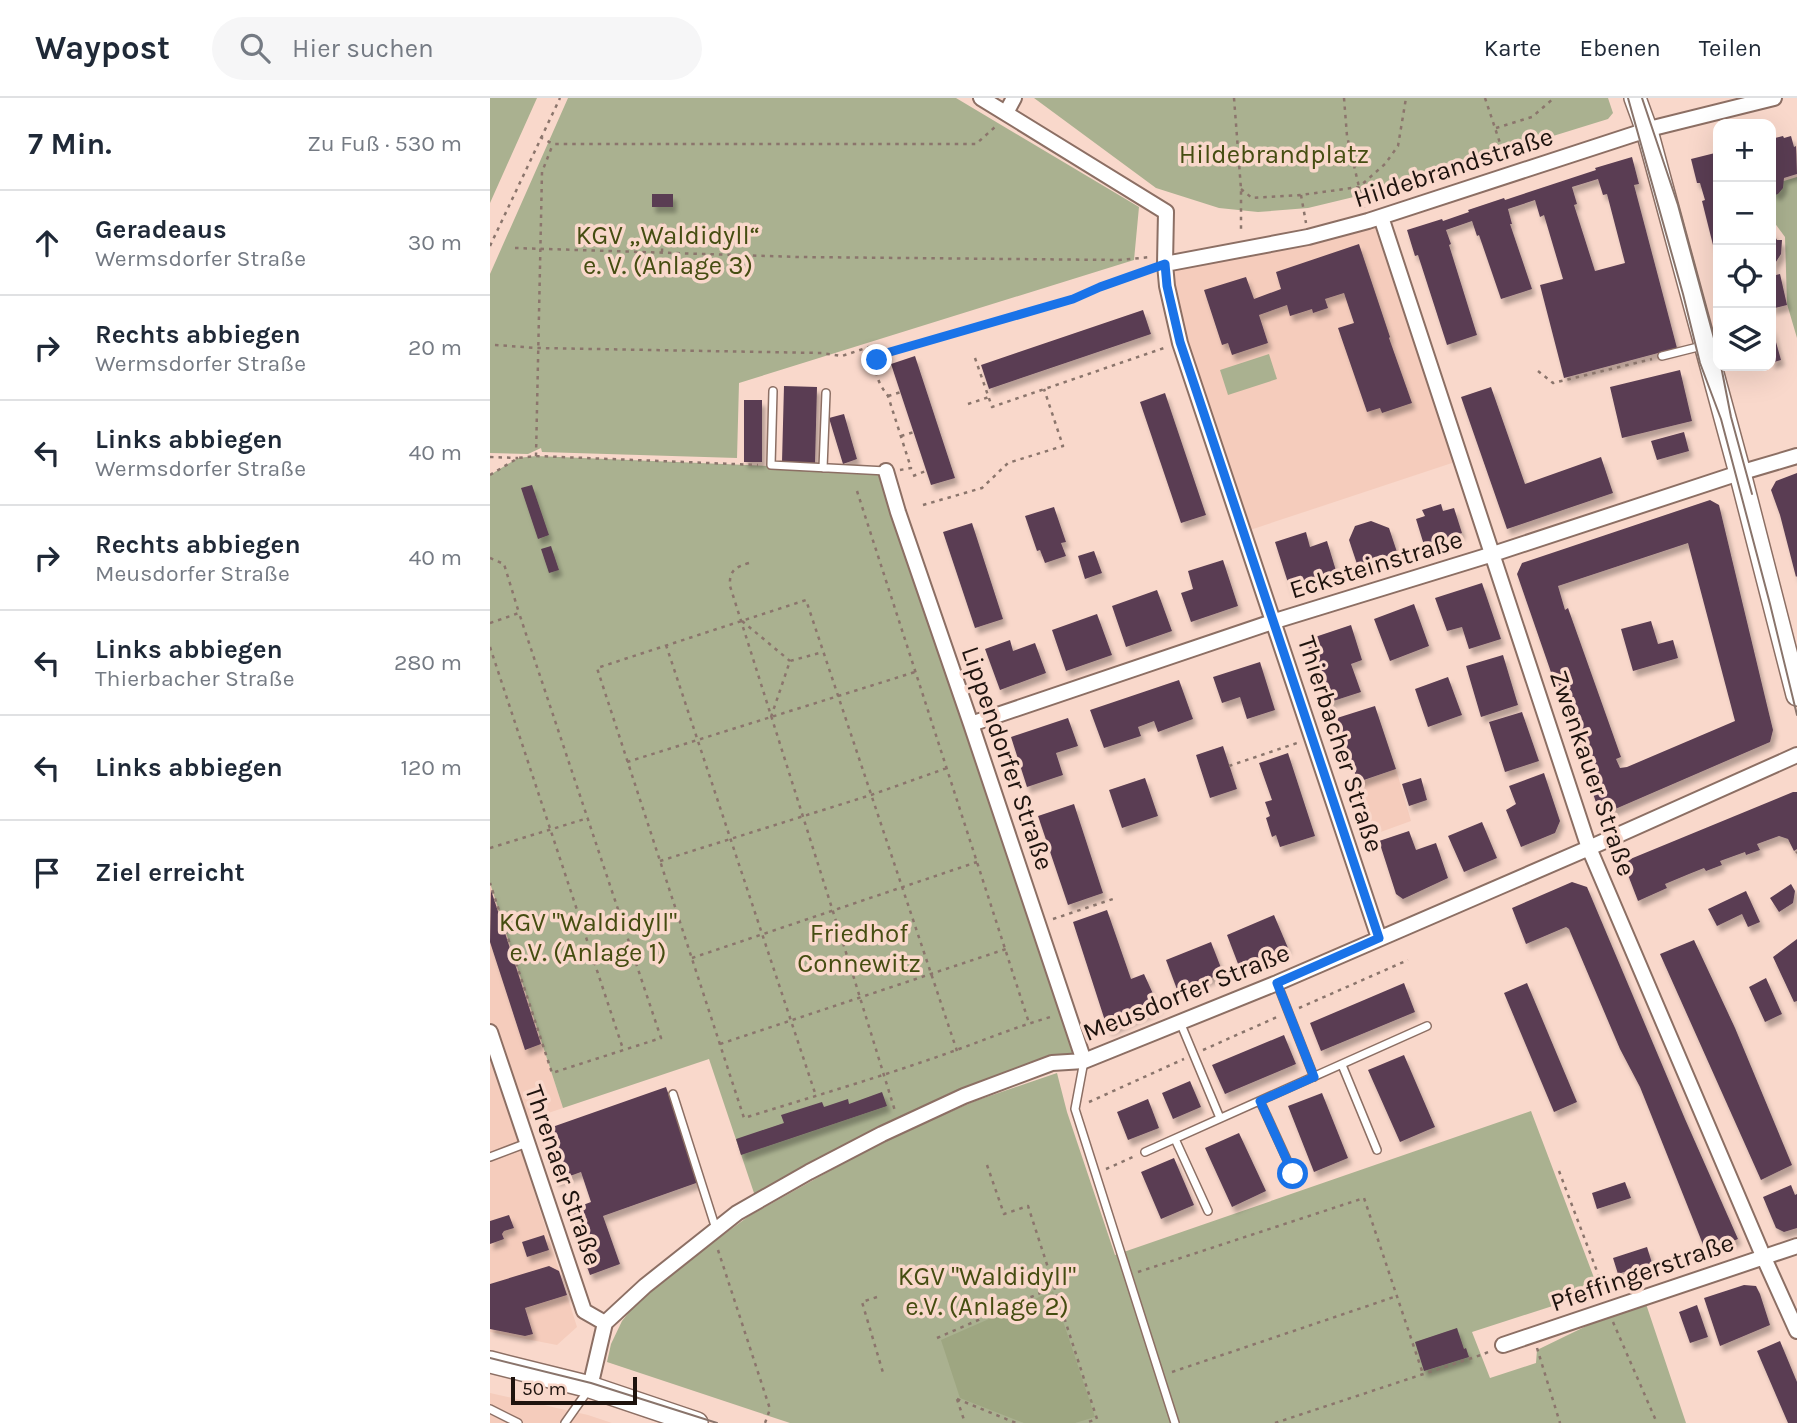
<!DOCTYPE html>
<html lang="de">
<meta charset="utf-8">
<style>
:root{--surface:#fff;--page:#f6f6f7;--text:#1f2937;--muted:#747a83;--line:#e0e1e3}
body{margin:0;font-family:Karla,sans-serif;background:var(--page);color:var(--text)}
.controls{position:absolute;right:21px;top:21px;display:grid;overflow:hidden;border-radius:14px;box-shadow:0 7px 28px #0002}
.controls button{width:63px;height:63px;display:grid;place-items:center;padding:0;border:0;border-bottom:2px solid var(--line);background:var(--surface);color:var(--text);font:35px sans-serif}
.scale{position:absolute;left:21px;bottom:18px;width:126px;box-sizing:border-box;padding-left:7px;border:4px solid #1e130e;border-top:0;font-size:19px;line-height:24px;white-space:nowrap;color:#1e130e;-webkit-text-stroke:5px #f9d8cb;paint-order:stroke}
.stop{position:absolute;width:21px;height:21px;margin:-16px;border:5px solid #1a73e8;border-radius:50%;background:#fff}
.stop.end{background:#1a73e8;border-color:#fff;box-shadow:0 2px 7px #0008}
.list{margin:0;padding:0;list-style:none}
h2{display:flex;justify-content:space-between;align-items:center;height:91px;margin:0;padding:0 28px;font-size:30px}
h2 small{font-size:23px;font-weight:400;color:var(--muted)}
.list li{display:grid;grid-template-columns:46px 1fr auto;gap:21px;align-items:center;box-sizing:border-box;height:105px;padding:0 28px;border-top:2px solid var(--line)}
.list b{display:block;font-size:26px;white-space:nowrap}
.list p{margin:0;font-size:23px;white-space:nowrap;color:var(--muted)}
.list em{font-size:23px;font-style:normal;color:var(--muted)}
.icon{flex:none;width:38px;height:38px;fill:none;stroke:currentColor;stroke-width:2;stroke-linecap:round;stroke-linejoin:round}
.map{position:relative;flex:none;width:1307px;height:1325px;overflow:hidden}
header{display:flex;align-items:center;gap:42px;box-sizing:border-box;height:98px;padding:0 35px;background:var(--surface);border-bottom:2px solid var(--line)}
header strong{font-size:33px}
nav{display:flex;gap:38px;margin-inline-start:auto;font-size:24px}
.search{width:490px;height:63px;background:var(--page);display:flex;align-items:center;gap:18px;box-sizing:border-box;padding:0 24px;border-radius:38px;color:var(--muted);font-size:26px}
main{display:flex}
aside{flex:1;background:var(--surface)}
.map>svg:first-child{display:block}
</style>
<header>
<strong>Waypost</strong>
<div class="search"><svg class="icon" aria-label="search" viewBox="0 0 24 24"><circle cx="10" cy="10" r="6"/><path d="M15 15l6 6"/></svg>Hier suchen</div>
<nav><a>Karte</a><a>Ebenen</a><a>Teilen</a></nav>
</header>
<main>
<aside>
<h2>7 Min.<small>Zu Fuß · 530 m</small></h2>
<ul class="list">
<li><svg class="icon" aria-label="ahead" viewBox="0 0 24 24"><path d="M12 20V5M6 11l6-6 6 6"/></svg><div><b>Geradeaus</b><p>Wermsdorfer Straße</p></div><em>30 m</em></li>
<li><svg class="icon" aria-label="right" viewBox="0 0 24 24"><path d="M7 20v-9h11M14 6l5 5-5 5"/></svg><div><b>Rechts abbiegen</b><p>Wermsdorfer Straße</p></div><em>20 m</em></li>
<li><svg class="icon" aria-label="left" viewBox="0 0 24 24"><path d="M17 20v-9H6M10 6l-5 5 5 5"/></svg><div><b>Links abbiegen</b><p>Wermsdorfer Straße</p></div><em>40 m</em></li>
<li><svg class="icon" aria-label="right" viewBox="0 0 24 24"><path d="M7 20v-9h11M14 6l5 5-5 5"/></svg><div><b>Rechts abbiegen</b><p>Meusdorfer Straße</p></div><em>40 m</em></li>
<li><svg class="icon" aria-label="left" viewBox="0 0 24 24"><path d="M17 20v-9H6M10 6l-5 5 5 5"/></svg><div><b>Links abbiegen</b><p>Thierbacher Straße</p></div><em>280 m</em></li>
<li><svg class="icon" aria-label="left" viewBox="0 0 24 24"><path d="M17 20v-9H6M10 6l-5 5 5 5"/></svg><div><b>Links abbiegen</b></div><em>120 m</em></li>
<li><svg class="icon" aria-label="arrive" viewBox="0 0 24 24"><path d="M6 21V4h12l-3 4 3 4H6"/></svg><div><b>Ziel erreicht</b></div></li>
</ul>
</aside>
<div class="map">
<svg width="1307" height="1325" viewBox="0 0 1307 1325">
<defs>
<filter id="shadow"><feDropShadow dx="3.5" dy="6" stdDeviation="2" flood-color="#0004"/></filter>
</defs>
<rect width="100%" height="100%" fill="#f9d8cb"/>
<path fill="#f5ccbc" d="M891,119l80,243 -217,72 -64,-189 -15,-79z
M906,671l15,52 -47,17 -16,-52z
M0,785l73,225 -50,17 64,202 -20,18 -67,-13z
M0,1295l98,22 24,8h-122z"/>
<path fill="#aab190" d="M0,0h47l-47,105z
M78,0h388l183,109 -5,53 -395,123 -2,75 -195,-6 -1,-4 -13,6 -38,-1v-179z
M544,0h574l5,15 -5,6 -246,76 -54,13 -50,4 -39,-4 -63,-20z
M1307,79v161l-10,-34 -2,-67 -14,-19v-33z
M779,256l8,25 -49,16 -8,-25z
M46,358l350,15 198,590 -120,35 -207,106 -48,-143 -146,49 -73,-225v-408l28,-17z
M567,975l10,39 48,143 416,-144 68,180 -127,41 18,46 46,-15 1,-13 107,-52 42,125h-896l-183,-61 4,-18 11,-23 19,-24 31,-25 77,-56 102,-57 64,-32 60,-26z"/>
<path fill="#9ea681" d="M563,1193l42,126 -20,6h-51l-64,-25 -19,-58z"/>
<path fill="#5a3d52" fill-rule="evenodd" filter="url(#shadow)" d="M1293,38l1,2 7,-2 3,11 2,-1 1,28 -13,4 -1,10 -5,6 -3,1 -1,-3h-3v-53z
M1225,55l1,3h2l-1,105 -15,-60 3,-1 -5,-17h-3l-6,-24z
M1142,59l7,27 -5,1 43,163 -113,30 -24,-93 23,-6 -19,-64 -4,2 -5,-17 -27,9 4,15h-2l22,65 -31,10 -22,-64 -2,1 -5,-15 -26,9 5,14 -2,1 28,90 -30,10 -29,-90 -3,1 -8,-26 35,-11 1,2 26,-9 -1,-2 36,-12 1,2 91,-30 -1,-2zM1108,81l5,16 4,-1 18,69 -30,8 -21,-66 3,-1 -5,-17z
M162,96h21v13h-21z
M1281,131l6,11h5l-1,14 -7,11 2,10 4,-1 7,31 -16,4z
M869,146l31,93 -1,1 23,65 -30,10 -2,-5 -13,4 -29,-84 16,-5 -10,-30 -19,6 3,9 -15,5 -1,-4 -22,7 -3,-11 -28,10 9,28 -36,12 -4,-12 -6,2 -18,-55 42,-13 8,22 27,-10 -5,-17z
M653,212l8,24 -162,55 -8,-24z
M1281,226l10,36 -10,3z
M425,258l40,122 -24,7 -40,-121z
M1190,272l12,51 -70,17 -12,-51z
M294,288l33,1 -2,76 -33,-1z
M1001,289l34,97 76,-27 12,36 -106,36 -46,-132z
M675,295l41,122 -25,8 -41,-121z
M254,302h18v62h-18z
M354,316l13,45 -14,5 -14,-46z
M1194,334l5,19 -32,9 -6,-19z
M1307,375v103l-1,1 -16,-62 -9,-25 5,-9z
M42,387l17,50 -11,4 -17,-51z
M1220,402l9,5 46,192 8,33 -3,12 -164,71 -7,-2 -82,-237 5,-11zM1198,445l47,178 -108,46 -7,1 -4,-9 5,-2 -53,-149 -3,2 -7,-24z
M951,406l2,7 11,-3 8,25 -38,12 -8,-26 9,-3 -3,-6z
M564,409l12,35 -5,1 5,13 -21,7 -5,-13 -3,1 -12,-35z
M881,423l18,7 9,27 -40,12 -9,-27 6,-14z
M482,425l31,96 -28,9 -32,-96z
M816,434l4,15 17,-6 10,33 -47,15 -15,-47z
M61,448l8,24 -10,3 -8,-24z
M604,453l8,22 -17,6 -7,-23z
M733,462l15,46 -47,16 -10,-29 12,-4 -5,-18z
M992,485l19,56 -32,10 -7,-22 -15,4 -12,-33z
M667,492l15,41 -46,16 -14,-41z
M924,506l15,42 -39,15 -16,-42z
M607,516l15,41 -46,16 -14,-41z
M1161,523l7,23 15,-4 5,18 -45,13 -12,-42z
M861,527l11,35 -11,4 10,28 -34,11 -21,-63z
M520,542l3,11 22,-8 11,30 -46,17 -15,-41z
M1013,557l15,50 -37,12 -15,-51z
M770,564l15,48 -28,9 -7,-22 -18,6 -9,-26z
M958,579l14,38 -34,12 -13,-38z
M689,582l14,39 -35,13 -4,-11 -16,6 3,9 -37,12 -14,-38z
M885,608l21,63 -38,13 -21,-64z
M1032,614l17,49 -34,11 -16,-50z
M578,620l10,28 -22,7 7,22 -36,12 -16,-50z
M733,648l14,43 -27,9 -14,-43z
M798,655l27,83 -35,11 -4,-12 -4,2 -6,-19 4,-2 -5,-14 7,-2 -13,-37z
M1054,675l16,48 -5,12 -34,14 -15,-37 10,-6 -7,-18z
M655,680l13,38 -36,12 -13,-38z
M931,680l6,22 -18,6 -7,-22z
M1303,694h4v57l-3,2 -6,-12 -9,-3 -22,8 3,6 -14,5 -1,-3 -25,9 2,4 -16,6 -2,-3 -15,6 -24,10 2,4 -29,13 -15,-39z
M584,706l29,89 -35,12 -30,-89z
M992,724l15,36 -33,14 -16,-36z
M919,733l7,19 20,-7 12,35 -45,21 -7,-5 -17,-53z
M1082,784l15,5 98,232 53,120 -32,13 -66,-165 -20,-38 -51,-120 -3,-2 -40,17 -14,-36z
M1301,786l4,7 -2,12 -14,9 -9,-14z
M1,792l50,154 -16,6 -35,-108z
M1256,793l14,31 -12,5 -6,-13 -25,12 -9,-17z
M617,812l24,69 13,-5 15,33 -51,23 -35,-108z
M784,817l14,33 -48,21 -13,-34z
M1307,841v62l-3,1 -21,-45z
M1204,842l41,88 57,137 -31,15 -101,-226z
M721,844l12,31 -45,19 -12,-32z
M1276,880l16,36 -17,8 -16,-35z
M914,885l11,29 -94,39 -11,-28z
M1037,885l50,119 -23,10 -50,-119z
M794,937l12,29 -71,30 -13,-29z
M914,957l31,72 -35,15 -32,-72z
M700,983l11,26 -28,12 -11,-26z
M176,989l33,95 -96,34 17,48 -30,11 -23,-64 24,-9 -10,-30 -25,9 -18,-49z
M392,994l5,14 -146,49 -5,-16 48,-16 -3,-8 41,-13 2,5 24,-8 1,5z
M832,995l26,65 -34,14 -26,-66z
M658,1001l11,29 -31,12 -11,-28z
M749,1035l27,58 -34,16 -27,-59z
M684,1060l20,47 -33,14 -20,-47z
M1135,1084l6,16 -34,11 -5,-16z
M1301,1087l4,10 2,-1v34l-13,4 -8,-4 -13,-31z
M19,1117l5,13 -10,3 -2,3 2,5 -14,5v-23z
M54,1137l5,15 -22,7 -5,-15z
M1157,1149l5,16 -34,11 -5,-16z
M59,1168l10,5 8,24 -42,13 8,26 -8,2 -35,-7v-45z
M1254,1187l12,1 4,8 10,31 -50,21 -16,-48z
M1207,1207l11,32 -18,6 -11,-31z
M967,1230l7,21 2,-1 3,9 -45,14 -9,-29z
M1290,1243l17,41v41h-9l-31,-72z"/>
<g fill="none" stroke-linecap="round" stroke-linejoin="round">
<defs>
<path id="service" d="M1172,258l40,-10
M283,293l-2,74 115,6
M333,370l3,-75
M787,885l37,94
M690,924l40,96
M594,963l-9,48 100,314
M852,967l35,85
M183,996l43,135
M770,1003l33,72
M685,1041l33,72
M655,1054l282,-126
M0,1059l37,-14
M0,1311l28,14
M75,1325l24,-34"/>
<path id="minor" d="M491,0l185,114 -1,52
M516,15l8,-15
M891,119l208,631 175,410 33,73
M396,373l12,41 73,212 113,337
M481,626l304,-103 218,-67 243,-80 61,-18
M889,840l-199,-595 -13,-57 -2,-22 143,-27 60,-16 285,-93 121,-30
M0,934l94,279 21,12
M1013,1247l294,-99
M100,1289l15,-64 40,-37 92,-73 72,-41 73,-38 82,-38 88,-33 32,-2 193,-78 312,-135 208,-93"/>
<path id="secondary" d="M1145,0l12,33 93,342 57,222
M0,1264l100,25 107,36"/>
</defs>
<use href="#service" stroke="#8c6f64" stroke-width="10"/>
<use href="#minor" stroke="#8c6f64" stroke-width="18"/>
<use href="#secondary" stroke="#8c6f64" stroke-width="24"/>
<path stroke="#8b756c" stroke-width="2.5" stroke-dasharray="3.5 5" stroke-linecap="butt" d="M744,0l7,91v44
M854,0l3,38 17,72
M995,0l21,63
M1006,30l36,-11 22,-19
M50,39l13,7h423l19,-17
M751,91l11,9 49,-3 58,-8 26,-23 13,-18 8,-48
M811,97l5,28
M0,148l70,-148
M25,150l284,9 320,3 32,-3
M172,154l1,-34
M5,247l42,3 285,5 20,3 27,-9 6,19
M485,260l17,49 175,-60
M1048,273l15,12 99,-24
M398,298l13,-4
M478,306l21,-7
M411,338l13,-4
M46,358l6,-284 11,-28
M0,359l28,1
M410,372l11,-2 -23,-72c-10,-13 -18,-29 -5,-42l190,-55 27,-12 49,-16
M0,377l28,-17 18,-2 222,9
M423,378l13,-5
M367,393l172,532
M433,407l59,-17 26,-25 55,-17 -19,-57
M0,460l14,6 15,49
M259,465c-14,4 -20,8 -19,23l119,376 46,149
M252,523l48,40
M0,525l29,-10 142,425 -109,35 -62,-190
M176,547l150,451
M0,549l133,402
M281,619l19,-56 33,-9
M137,664l288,-90
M739,668l68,-23
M0,750l98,-30
M1306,755l1,-1
M170,763l211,-66 76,-27
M563,821l63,-21
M202,860l285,-96
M809,910l109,-48
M230,946l286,-95
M713,952l74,-33
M467,953l-151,-451 -209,68 147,450c61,-19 123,-37 184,-58 42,-14 83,-32 126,-44
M599,1004l95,-43
M497,1067l17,49 24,-8 69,213 -12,4
M616,1071l29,-13
M1069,1073l47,124
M228,1152l52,159 -5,14
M648,1174l226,-74 59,176
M387,1199l-15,5 22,74
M1123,1224l44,101
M447,1240l117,-51
M1047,1250l23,75
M682,1274l225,-76
M467,1301l59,24
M467,1301l8,24
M785,1325l206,-68 10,-4"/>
<use href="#service" stroke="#fff" stroke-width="7"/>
<use href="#minor" stroke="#fff" stroke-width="14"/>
<use href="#secondary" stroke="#fff" stroke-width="21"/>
<path stroke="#89746b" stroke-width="2" d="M1138,0l55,196 17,69 21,56 49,185 27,111
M1152,0l36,107 40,148
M1231,268l10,51 21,77
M0,1260l101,25 126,40"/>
</g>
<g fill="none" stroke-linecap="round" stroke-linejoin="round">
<path stroke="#1a73e8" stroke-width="9" d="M387,262l6,-6 190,-55 27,-12 65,-23 2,22 13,56 199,596 -102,45 37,94 -54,24 33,73"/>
</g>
<g text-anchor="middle" stroke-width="7" stroke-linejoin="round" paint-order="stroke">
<g font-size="26" fill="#454d11" stroke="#f9d8cb">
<text x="784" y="65">Hildebrandplatz</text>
<text x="178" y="146">KGV „Waldidyll“<tspan x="178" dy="30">e. V. (Anlage 3)</tspan></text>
<text x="98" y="833">KGV "Waldidyll"<tspan x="98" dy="30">e.V. (Anlage 1)</tspan></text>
<text x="369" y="844">Friedhof<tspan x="369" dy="30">Connewitz</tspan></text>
<text x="497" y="1187">KGV "Waldidyll"<tspan x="497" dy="30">e.V. (Anlage 2)</tspan></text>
</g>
<g font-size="26" fill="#1e130e" stroke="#f9d8cb">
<text transform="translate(963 69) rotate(-18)" y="9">Hildebrandstraße</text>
<text transform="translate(886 466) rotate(-17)" y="9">Ecksteinstraße</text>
<text transform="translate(851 646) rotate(72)" y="9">Thierbacher Straße</text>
<text transform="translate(518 660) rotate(71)" y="9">Lippendorfer Straße</text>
<text transform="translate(1103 675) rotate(71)" y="9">Zwenkauer Straße</text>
<text transform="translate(696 894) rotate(-22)" y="9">Meusdorfer Straße</text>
<text transform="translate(74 1077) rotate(71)" y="9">Threnaer Straße</text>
<text transform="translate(1152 1174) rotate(-19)" y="9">Pfeffingerstraße</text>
</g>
</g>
</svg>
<div class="controls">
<button>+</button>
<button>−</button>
<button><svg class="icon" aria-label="locate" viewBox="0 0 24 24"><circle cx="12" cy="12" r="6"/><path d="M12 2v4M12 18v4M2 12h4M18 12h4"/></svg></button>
<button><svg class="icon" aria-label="layers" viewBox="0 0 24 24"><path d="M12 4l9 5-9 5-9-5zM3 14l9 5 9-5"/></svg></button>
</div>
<div class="scale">50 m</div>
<div class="stop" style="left:803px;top:1076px"></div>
<div class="stop end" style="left:387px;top:262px"></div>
</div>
</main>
